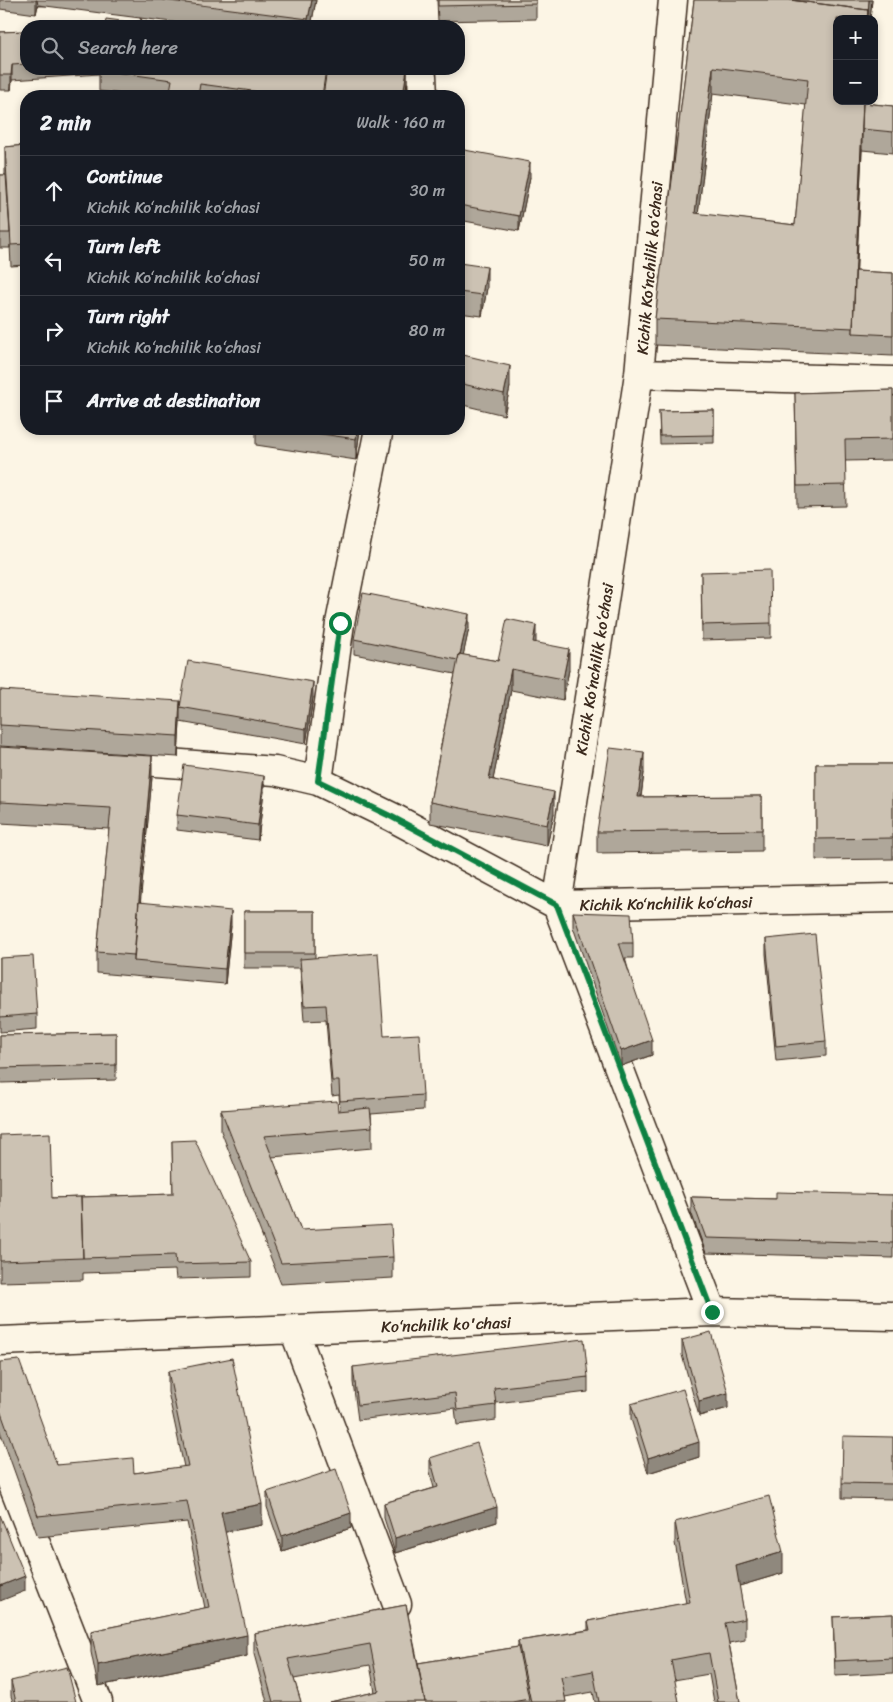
<!DOCTYPE html>
<meta charset="utf-8">
<style>
:root{--surface:#171b24;--page:#20242c;--text:#f1f3f6;--muted:#9ea1a6;--line:#363941}
body{margin:0;font-family:Sriracha,sans-serif;background:var(--page);color:var(--text)}
.controls{position:absolute;right:15px;top:15px;display:grid;overflow:hidden;border-radius:10px;box-shadow:0 2px 8px #0003}
.controls button{width:45px;height:45px;display:grid;place-items:center;padding:0;border:0;border-bottom:1px solid var(--line);background:var(--surface);color:var(--text);font:25px sans-serif}
.stop{position:absolute;width:15px;height:15px;margin:-11px;border:4px solid #0b8043;border-radius:50%;background:#fff}
.stop.end{background:#0b8043;border-color:#fff;box-shadow:0 1px 5px #0008}
.list{margin:0;padding:0;list-style:none}
h2{display:flex;justify-content:space-between;align-items:center;height:65px;margin:0;padding:0 20px;font-size:21px}
h2 small{font-size:16px;font-weight:400;color:var(--muted)}
.list li{display:grid;grid-template-columns:32px 1fr auto;gap:15px;align-items:center;box-sizing:border-box;height:70px;padding:0 20px;border-top:1px solid var(--line)}
.list b{display:block;font-size:19px;white-space:nowrap}
.list p{margin:0;font-size:16px;white-space:nowrap;color:var(--muted)}
.list em{font-size:16px;font-style:normal;color:var(--muted)}
.icon{flex:none;width:28px;height:28px;fill:none;stroke:currentColor;stroke-width:2;stroke-linecap:round;stroke-linejoin:round}
.map{position:relative;flex:none;width:893px;height:1702px;overflow:hidden}
.search{position:absolute;background:var(--surface);box-shadow:0 2px 8px #0003;left:20px;top:20px;width:445px;height:55px;display:flex;align-items:center;gap:12px;box-sizing:border-box;padding:0 18px;border-radius:20px;color:var(--muted);font-size:19px}
.panel{position:absolute;background:var(--surface);box-shadow:0 2px 8px #0003;left:20px;top:90px;width:445px;height:345px;border-radius:20px}
.map>svg:first-child{display:block}
</style>
<div class="map">
<svg width="893" height="1702" viewBox="0 0 893 1702">
<rect width="100%" height="100%" fill="#fcf5e5"/>
<filter id="ink" filterUnits="userSpaceOnUse"><feTurbulence type="fractalNoise" baseFrequency=".02" numOctaves="2"/><feDisplacementMap in="SourceGraphic" scale="10" xChannelSelector="R" yChannelSelector="G"/><feConvolveMatrix kernelMatrix="1 2 1 2 8 2 1 2 1" color-interpolation-filters="sRGB"/></filter>
<g filter="url(#ink)">
<g fill="none" stroke-linecap="round" stroke-linejoin="round">
<defs>
<path id="minor" d="M673,0l-34,374 -82,531 155,407
M0,21l70,-1 58,6
M413,69l9,7 1,20
M639,374l254,7
M379,429l-39,194 -22,158 74,36 165,88 336,-7
M116,759l159,12 43,10
M294,1330l103,274
M0,1341l712,-29 181,4
M0,1452l98,250"/>
</defs>
<use href="#minor" stroke="#3b2a1e" stroke-width="31"/>
<use href="#minor" stroke="#fcf5e5" stroke-width="28"/>
</g>
<path fill="#afa79a" stroke="#3b2a1e" fill-rule="evenodd" d="M0,0h316l-5,26h-108l-165,-21 -2,9 -36,-5z
M437,0h99v19l-98,2z
M694,0h178l-2,19 -33,82h28l-1,2 29,3v47l-31,-3 -6,121 37,2v83l-238,-11v-26zM713,93l93,12 -11,120 -97,-11z
M26,31v38h381v13l-2,14h-266l-40,-5v-17l-87,6 -1,10h-11v-58z
M26,145v120l-15,1 -1,-21v3h-10v-73h5v-28z
M459,149l71,28 -11,54 -60,-11z
M459,263l28,25 -5,28 -23,-3z
M459,354l51,33 -6,28 -45,-11z
M893,390v70l-48,1 1,45 -49,1 -2,-114z
M714,410v33l-54,1 -1,-33z
M96,429h60l-60,3z
M256,429h104l-4,31 -100,-15z
M701,572l70,51v15l-69,2z
M469,628l-6,27 35,6 38,-18 33,27 -6,30 -52,-10 -18,89 61,34 -7,33 -117,-23v-21l25,-128 -101,-20v-15z
M0,690l180,17 133,-10 -7,47 -126,-22 -2,35 -178,-11z
M0,747l152,30 -12,125 91,24 -6,58 -128,-11v-21l12,-123 -109,-6z
M816,764h77v95l-77,1z
M644,773l-3,24 121,-1v55l-165,2v-21z
M264,791l-6,49 -81,-10v-15z
M244,911h71v47l69,78 39,59v15l-52,4 1,13v21l-100,9 29,73 92,27v21l-112,6 -60,-153v-21h119l-1,-15 -7,1 -6,-76 -22,1 -4,-53h-56z
M573,912l60,31v15h-8l27,97 -31,11 -48,-139z
M766,939l60,102v15l-50,5 -10,-107z
M0,958l37,56v15l-37,3z
M116,1033v47l-116,3v-48z
M0,1135l52,63 121,-4 -1,-53 79,121v15l-75,2 -1,-9 -92,3v7l-83,2z
M893,1195v63l-187,-5 -15,-41v-15l85,2z
M682,1340l46,68 -29,8 -17,-61z
M0,1362l57,103 77,8 50,-6 -16,-75v-21l94,154 -37,7 22,124 -149,30 -7,-34v-21l114,-23 -18,-86 -149,15 -38,-106z
M353,1367l235,10v15l-92,11v17l-39,5 -2,-17 -97,12 -5,-38z
M631,1404l68,53 -51,16 -17,-54z
M893,1437v62l-51,-1v-15z
M430,1458l67,64 -102,31 -11,-35v-15l50,-15 -4,-16z
M267,1492l84,36 -69,23 -15,-44z
M675,1522l108,51 -44,13 6,33v21l-16,3 11,59h-26l-5,-28 -35,6 5,22h-84l-2,-10 -28,5 1,5h-236l45,-10 -5,-27 -76,14 7,23h-34l-13,-48v-21l152,-28 12,58 100,-16v-6l70,-11v-9l98,-18 -11,-60z
M893,1614v59l-58,3 -2,-59z
M11,1681l65,21h-63l-2,-6z"/>
<path fill="#8f887d" stroke="#3b2a1e" d="M36,0h1l1,5 -2,9z
M312,0h4l-5,26h-3v-7z
M869,0h3l-2,19h-3z
M12,65v15l-1,10v-15z
M713,67v26l-18,146v-26z
M407,69v13l-2,14h-2z
M862,129v21l-8,183h-1z
M530,162v15l-11,54v-15z
M487,267v21l-5,28v-21z
M510,366v21l-6,28v-21z
M357,429h3l-4,31v-21z
M469,614v14l-10,47v-15z
M536,625v21l-3,-4z
M569,649v21l-6,30v-21z
M511,669v21l-22,110v-21z
M313,682v15l-7,47v-15z
M180,701v21l-2,35v-21z
M644,752v21l-6,45v-21z
M152,756v21l-17,184h-1v-6z
M264,776v15l-6,49v-15z
M554,792v21l-7,33v-21z
M231,911v15l-6,58v-15z
M652,1040v15l-31,11v-15z
M728,1393v15l-29,8v-15z
M699,1442v15l-51,16v-15z
M262,1504v21l-41,8v-21z
M497,1507v15l-102,31v-15z
M351,1513v15l-69,23v-15z
M783,1552v21l-47,14v-21z
M25,1576v15l-25,10v-15z
M247,1635v21l-149,30v-21z"/>
<path fill="#ccc2b3" stroke="#3b2a1e" fill-rule="evenodd" d="M162,0h150l-4,19z
M438,0h98v4l-98,2z
M694,0h96l78,10 -1,9h-30v82h26l-10,227 -198,-9zM713,67l95,12 -13,146 -100,-12z
M790,0h79l-1,15v-5z
M106,19l53,7h-54z
M105,25v1h-17z
M26,31v33l-14,1 -1,10h-11v-43z
M99,69h227l-4,27h-33l-89,-12 -2,12h-29l3,-16 -73,-10z
M327,69h80l-4,27h-80z
M863,103l30,3v26l-31,-3z
M26,145v99l-15,1 -6,-98z
M459,149l71,13 -11,54 -60,-11z
M0,175h6l4,58h-10z
M459,263l28,4 -5,28 -23,-3z
M855,271l38,2v62l-40,-2z
M459,354l51,12 -6,28 -45,-11z
M893,390v49l-48,1 1,45 -49,1 -2,-93z
M714,410v25l-54,1 -1,-25z
M287,429h70l-1,10z
M770,570l1,53 -69,2 -1,-53z
M363,593l106,21 -9,40h-1l-1,6 -104,-21z
M507,619l29,6 -3,17 36,7 -6,30 -52,-10 -22,110 65,13 -7,33 -117,-23 29,-148 39,7z
M188,661l125,21 -7,47 -126,-22z
M0,690l180,11 -2,35 -178,-11z
M0,747l152,9 -18,199 -37,-3 14,-144 -111,-6z
M610,748l34,4 -6,45 124,-1v34l-165,2z
M816,764h77v74l-77,1z
M184,765l80,11 -6,49 -81,-10z
M139,902l92,9 -6,58 -91,-8z
M244,911h71v42h-71z
M573,912l58,2 2,29h-14l33,97 -31,11z
M815,934l11,107 -50,5 -10,-107z
M378,953l6,83 35,-2 4,61 -83,6 -1,-20h-7l-6,-76 -22,1 -4,-47z
M33,956l4,58 -37,3v-59z
M116,1033v32l-116,3v-33z
M337,1101l1,10 32,-3 2,19 -108,9 37,94 90,-5 2,32 -112,6 -60,-153z
M50,1133l2,65 29,-1 2,61 -83,3v-126z
M195,1140l56,122 -75,2 -1,-9 -92,3 -2,-61 92,-3 -1,-53z
M776,1192l117,3v48l-187,-5 -15,-41 85,2z
M711,1332l17,61 -29,8 -17,-61z
M584,1339l4,38 -94,11 2,17 -39,5 -2,-17 -97,12 -5,-38z
M232,1358l30,146 -41,8 26,123 -149,30 -7,-34 118,-24 -22,-106 -149,15 -38,-106v-48l19,-2 38,105 76,-7 1,15 54,-7 -20,-95z
M683,1389l16,53 -51,16 -17,-54z
M843,1436l50,1v47l-51,-1z
M477,1443l20,64 -102,31 -11,-35 54,-16 -8,-29z
M336,1469l15,44 -69,23 -15,-44z
M769,1496l14,56 -47,14 9,53 -20,4 15,79h-22l-9,-49 -38,7 8,42h-80l-6,-31 -32,6 5,25h-35l-13,-61 72,-11 -2,-9 102,-19 -15,-80z
M0,1515l25,61 -25,10z
M406,1605l19,97h-95l49,-11 -9,-47 -82,15 13,43h-28l-19,-69z
M893,1614v44l-58,3 -2,-44z
M518,1647l11,52 -17,3h-87l-7,-39z
M67,1667l9,35h-60l-5,-21z"/>
</g>
<g fill="none" stroke-linecap="round" stroke-linejoin="round" filter="url(#ink)">
<path stroke="#0b8043" stroke-width="6" d="M340,623l-22,158 74,36 165,88 155,407"/>
</g>
<g text-anchor="middle" stroke-width="4" stroke-linejoin="round" paint-order="stroke">
<g font-size="16" fill="#3b2a1e" stroke="#fcf5e5">
<text transform="translate(649 268) rotate(-85)" y="6">Kichik Ko‘nchilik ko‘chasi</text>
<text transform="translate(594 669) rotate(-81)" y="6">Kichik Ko‘nchilik ko‘chasi</text>
<text transform="translate(666 903) rotate(-1)" y="6">Kichik Koʻnchilik koʻchasi</text>
<text transform="translate(446 1324) rotate(-2)" y="6">Ko‘nchilik ko'chasi</text>
</g>
</g>
</svg>
<div class="controls">
<button>+</button>
<button>−</button>
</div>
<div class="stop" style="left:340px;top:623px"></div>
<div class="stop end" style="left:712px;top:1312px"></div>
<div class="search"><svg class="icon" aria-label="search" viewBox="0 0 24 24"><circle cx="10" cy="10" r="6"/><path d="M15 15l6 6"/></svg>Search here</div>
<section class="panel">
<h2>2 min<small>Walk · 160 m</small></h2>
<ul class="list">
<li><svg class="icon" aria-label="ahead" viewBox="0 0 24 24"><path d="M12 20V5M6 11l6-6 6 6"/></svg><div><b>Continue</b><p>Kichik Koʻnchilik koʻchasi</p></div><em>30 m</em></li>
<li><svg class="icon" aria-label="left" viewBox="0 0 24 24"><path d="M17 20v-9H6M10 6l-5 5 5 5"/></svg><div><b>Turn left</b><p>Kichik Koʻnchilik koʻchasi</p></div><em>50 m</em></li>
<li><svg class="icon" aria-label="right" viewBox="0 0 24 24"><path d="M7 20v-9h11M14 6l5 5-5 5"/></svg><div><b>Turn right</b><p>Kichik Ko‘nchilik ko‘chasi</p></div><em>80 m</em></li>
<li><svg class="icon" aria-label="arrive" viewBox="0 0 24 24"><path d="M6 21V4h12l-3 4 3 4H6"/></svg><div><b>Arrive at destination</b></div></li>
</ul>
</section>
</div>
